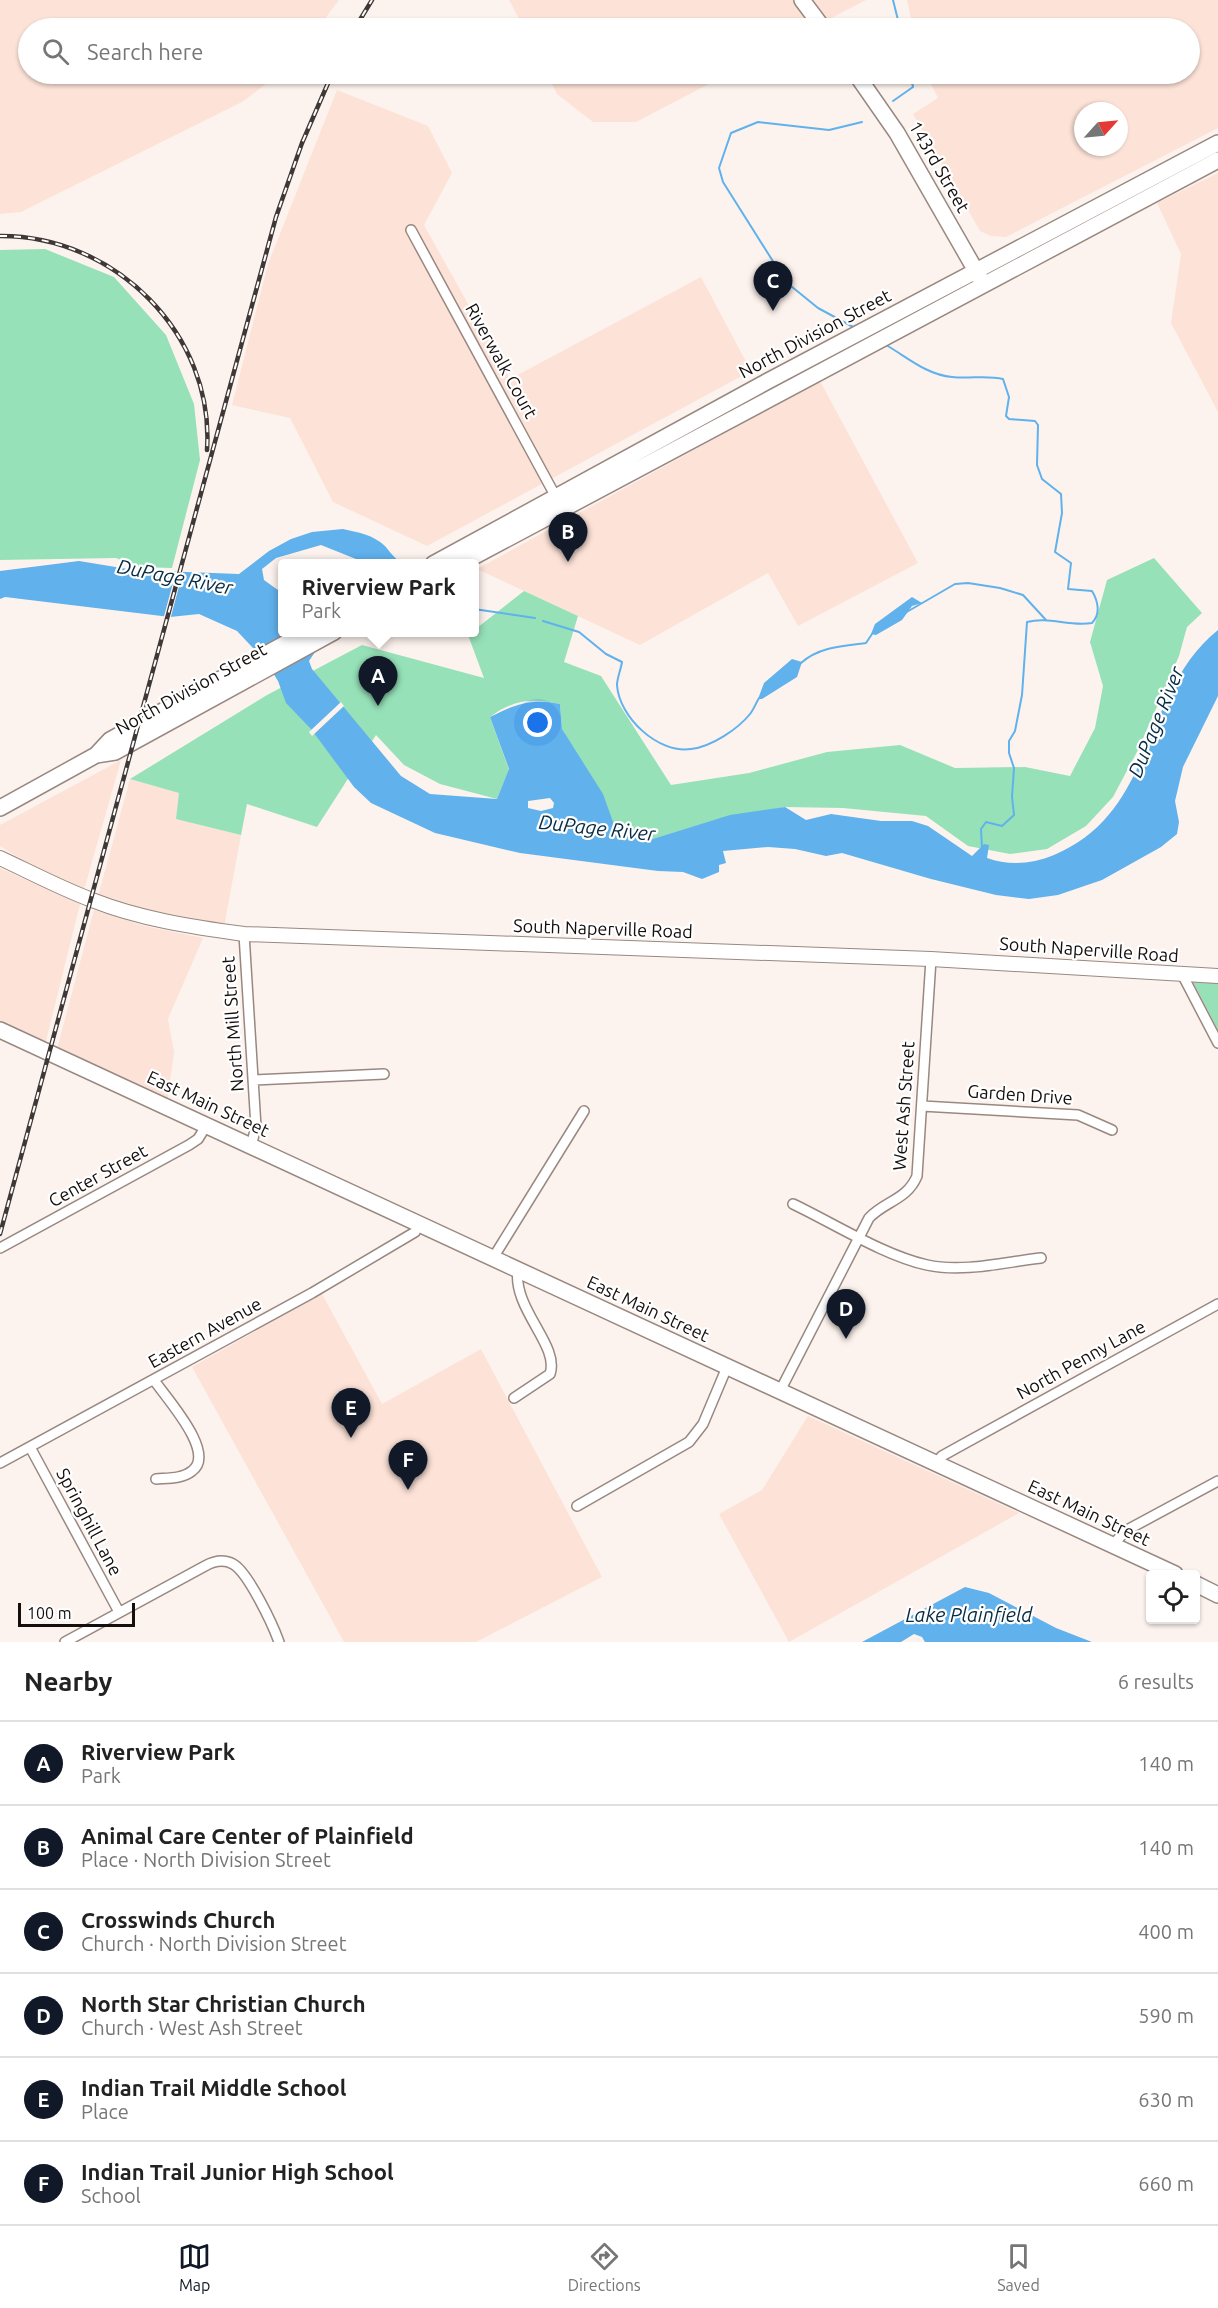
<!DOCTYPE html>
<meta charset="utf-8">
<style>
:root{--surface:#fff;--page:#f6f6f6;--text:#222;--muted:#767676;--line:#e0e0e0;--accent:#111827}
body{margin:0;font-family:Ubuntu,sans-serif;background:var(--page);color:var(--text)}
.controls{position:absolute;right:18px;bottom:18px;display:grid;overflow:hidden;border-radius:6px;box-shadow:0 2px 4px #0004}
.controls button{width:54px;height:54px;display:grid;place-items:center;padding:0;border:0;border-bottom:2px solid var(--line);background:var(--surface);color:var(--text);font:30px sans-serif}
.compass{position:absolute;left:1074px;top:102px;width:54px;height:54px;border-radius:50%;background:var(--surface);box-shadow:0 2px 4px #0004;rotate:63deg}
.scale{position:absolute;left:18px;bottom:15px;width:117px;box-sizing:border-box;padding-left:6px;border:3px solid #140e0c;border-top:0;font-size:16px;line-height:21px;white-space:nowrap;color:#140e0c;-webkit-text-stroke:4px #fff;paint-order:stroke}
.you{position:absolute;left:538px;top:723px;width:21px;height:21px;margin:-15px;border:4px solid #fff;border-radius:50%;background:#1a73e8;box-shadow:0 0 0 9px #1a73e833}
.badge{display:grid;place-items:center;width:39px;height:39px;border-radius:50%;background:var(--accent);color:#fff;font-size:20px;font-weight:700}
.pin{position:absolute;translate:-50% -50px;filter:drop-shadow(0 2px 3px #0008)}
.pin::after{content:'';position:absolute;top:32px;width:21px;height:18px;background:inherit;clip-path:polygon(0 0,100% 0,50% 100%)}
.popup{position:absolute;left:278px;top:559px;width:201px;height:78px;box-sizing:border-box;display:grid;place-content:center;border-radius:6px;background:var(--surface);filter:drop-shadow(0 2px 4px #0005);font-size:20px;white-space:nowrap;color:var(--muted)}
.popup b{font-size:22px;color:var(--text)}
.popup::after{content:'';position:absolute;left:50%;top:100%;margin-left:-12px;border:12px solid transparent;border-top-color:var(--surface)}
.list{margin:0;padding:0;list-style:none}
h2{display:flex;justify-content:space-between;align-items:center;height:78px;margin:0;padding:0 24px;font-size:26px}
h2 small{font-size:20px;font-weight:400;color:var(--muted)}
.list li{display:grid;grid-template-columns:39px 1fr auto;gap:18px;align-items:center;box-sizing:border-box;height:84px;padding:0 24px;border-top:2px solid var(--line)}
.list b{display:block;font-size:22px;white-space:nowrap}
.list p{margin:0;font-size:20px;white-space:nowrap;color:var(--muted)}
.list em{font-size:20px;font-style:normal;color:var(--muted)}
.icon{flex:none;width:33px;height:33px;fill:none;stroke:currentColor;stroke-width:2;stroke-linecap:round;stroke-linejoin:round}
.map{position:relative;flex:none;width:1218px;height:1642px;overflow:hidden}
.search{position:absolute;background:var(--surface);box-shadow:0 2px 4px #0004;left:18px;right:18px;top:18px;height:66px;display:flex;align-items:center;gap:15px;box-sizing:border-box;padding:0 21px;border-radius:33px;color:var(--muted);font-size:22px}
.sheet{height:582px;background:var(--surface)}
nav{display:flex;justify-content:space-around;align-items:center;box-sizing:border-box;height:84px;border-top:2px solid var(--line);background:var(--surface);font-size:16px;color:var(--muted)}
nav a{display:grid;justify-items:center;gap:3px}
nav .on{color:var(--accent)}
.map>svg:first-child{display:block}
</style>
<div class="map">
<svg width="1218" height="1642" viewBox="0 0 1218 1642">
<rect width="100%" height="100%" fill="#fdf3ee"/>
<path fill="#fce2d7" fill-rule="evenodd" d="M0,0h339l-21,28h-290v46h251l-37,28 -221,110 -21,2z
M509,0h357l-54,28h-288z
M907,0h311v128l-212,109 -15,-1 -11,-5 -67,-117 25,-16 -12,-24h264v-46h-277zM1083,111h36v36h-36z
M547,74h181l-92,48h-43l-36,-28z
M337,90l91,36 24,47 -28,52 86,154 191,-102 50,94 -324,175 -94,-44 -43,-84 -58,-13 36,-141z
M1218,173v239l-47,-89 10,-69 -24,-51z
M820,381l98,182 -120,63 -30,-53 -128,72 -163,-76z
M121,760l-37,130 -54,-25 -30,-19v-21z
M130,779l49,14 -2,26 64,16 -17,92 -127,-27z
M0,868l80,36 -35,141 -45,-21z
M94,910l51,16 58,12 -35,81 6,33 -7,51 -110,-54z
M322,1294l60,110 99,-55 121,228 -126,65h-132l-152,-275z
M808,1416l211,97 -230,129 -70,-128 43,-24z"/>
<path fill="#96e1b8" d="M45,249l69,28 52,58 28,69 6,56 -28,108 -32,-1 -24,-9 -116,2v-310z
M1154,558l48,55 -15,14 -8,29 -41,94 -25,47 -27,29 -39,23 -37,5 -42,-8 -42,-30 -83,-8 -58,-1 -70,13 -69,21 -29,-8 -55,-104 -2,-25c-28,-6 -46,-5 -70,13l19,53 -12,29 -57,-15 -36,-19 -28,-30 -59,92 -70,-23 -6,31 -65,-16 3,-26 -49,-14 137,-84 95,-50 122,33 -16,-43 56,-44 54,25 -14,46 37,14 70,109 78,-12 78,-21 73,-7 55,23 70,-1 45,9 25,-48 8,-42 -13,-44 17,-62z
M1193,982l25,1v47z"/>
<path fill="#60b1ec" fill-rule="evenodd" d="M343,529c14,3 31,6 42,17 6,7 9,12 17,17h-36l-45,-18 -45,13 -14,11 2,11 18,13v39l21,1 12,19 -6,9 3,8 89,107 29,18 67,5 12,-30 -19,-52c25,-13 42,-19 70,-13l2,25 41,65 14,39 29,8 84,-26 55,-8 21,13 25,-6 50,7h31l16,5 44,30 12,-12 5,1 -2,13c22,8 45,6 67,-3 104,-44 85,-161 164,-225v66l-35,71 -8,34 4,21 -2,12 -16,13 -59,33 -44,15 -29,4 -33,-4 -65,-16 -89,-26 -16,3 -31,-7 -27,-2 -45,4 3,12 -7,2v7l-17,7 -19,-7 -25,-1 -138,-18 -85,-20 -64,-30 -17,-16 -43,-58 -25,-26 -8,-22 -11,-18 -30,-32 -38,-17 -29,3 -165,-20 -5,2v-28l79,-10 55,9 105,4 30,-23 22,-12 21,-7zM550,798l4,5 -1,5 -12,3 -13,-3v-7z
M912,597l10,6 -10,3 -10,14 -26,15 -5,-1 4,-10z
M792,659l10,3 -5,15 -35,22h-4l6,-16z
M965,1587l24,6 67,35 36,14h-167l-3,-5 -8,-3 -13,8h-39z"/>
<path fill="#fdf3ee" d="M177,568h7l-14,52h-7z
M341,702l3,4 -32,30 -3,-4z"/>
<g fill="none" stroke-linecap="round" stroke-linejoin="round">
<path stroke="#60b1ec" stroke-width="2" d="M893,0l7,28
M893,101l20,-14 -3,-13
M855,328l-37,-20 -32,-26 -63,-100 -4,-14 12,-35 27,-11 71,8 33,-8
M886,345c21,12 41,30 66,32 17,2 35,-2 51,2l6,18 -3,19 3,3 26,2 3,4 -1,40 5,14 19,15 1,19 -7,39 16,11 -3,26 24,2c6,10 9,23 0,32 -23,4 -43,-7 -65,-1l-5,73 -7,36 -6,10v12l5,15 -2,29 2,18 -12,11 -16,-4 -5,7 1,19
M474,609l61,9
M905,613l50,-29 13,-1 32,5 23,7 23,25
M543,621l36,11 27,22 16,8c-1,7 -5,16 -5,23 2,32 41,69 74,64 20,-2 47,-20 59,-35 4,-5 6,-11 9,-16
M801,663c18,-16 41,-17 65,-20l6,-9"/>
<defs>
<path id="minor" d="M411,230l146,269
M244,934l12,193 -5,19
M1182,974l36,69
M254,1080l130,-6
M922,1106l156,9 34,15
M793,1204c40,19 92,52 134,61 36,8 78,-3 114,-7
M0,1248l189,-103 9,-6 8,-13
M493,1258l91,-147
M154,1380c12,18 63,73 38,91 -10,8 -25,7 -36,8
M780,1391l89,-173c16,-17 38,-18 48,-42l14,-217
M514,1398l36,-24c10,-29 -38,-65 -32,-105
M30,1447l89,165
M0,1463l312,-170 103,-61 4,-8
M936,1463l6,-7 18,-10 258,-142
M577,1506l112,-64 14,-18 24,-57
M1112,1545l15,-15 91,-49
M65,1642l140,-76c9,-5 19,-7 28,-2 15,8 40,61 46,78"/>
<path id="secondary" d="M0,858c30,14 60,30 92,42 48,19 100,27 152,34l687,25 287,17"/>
<path id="primary" d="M802,0l21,28
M856,74l41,59 83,145
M433,564l335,-183 450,-238
M460,564l758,-404
M96,755l19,-3 219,-120
M0,808l96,-53 14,-15 196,-108
M0,1030l1175,544
M1196,1584l22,11"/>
</defs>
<use href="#minor" stroke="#988880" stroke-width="12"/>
<use href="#secondary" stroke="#988880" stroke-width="16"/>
<use href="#primary" stroke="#988880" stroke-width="18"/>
<use href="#minor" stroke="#fff" stroke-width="9"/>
<use href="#secondary" stroke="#fff" stroke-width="14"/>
<use href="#primary" stroke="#fff" stroke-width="15"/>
<defs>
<path id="rail" d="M355,28l17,-28
M0,236c114,-1 215,98 207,214
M0,1234l276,-1017 26,-74 30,-69"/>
</defs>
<use href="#rail" stroke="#3f3836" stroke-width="4.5"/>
<use href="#rail" stroke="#fff" stroke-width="2" stroke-dasharray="7" stroke-linecap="butt"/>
</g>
<g text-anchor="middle" stroke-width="4.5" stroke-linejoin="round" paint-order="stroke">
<g font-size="18" fill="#140e0c" stroke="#fff">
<text transform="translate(939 167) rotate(60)" y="6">143rd Street</text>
<text transform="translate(815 334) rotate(-28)" y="6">North Division Street</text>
<text transform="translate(501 361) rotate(61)" y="6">Riverwalk Court</text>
<text transform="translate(191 689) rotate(-29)" y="6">North Division Street</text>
<text transform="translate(603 929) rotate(2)" y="6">South Naperville Road</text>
<text transform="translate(1089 950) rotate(4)" y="6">South Naperville Road</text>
<text transform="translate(233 1024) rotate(-94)" y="6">North Mill Street</text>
<text transform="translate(1020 1095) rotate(4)" y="6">Garden Drive</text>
<text transform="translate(208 1104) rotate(25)" y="6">East Main Street</text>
<text transform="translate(904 1106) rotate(-86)" y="6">West Ash Street</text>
<text transform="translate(98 1176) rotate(-29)" y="6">Center Street</text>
<text transform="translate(648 1309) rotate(25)" y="6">East Main Street</text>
<text transform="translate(205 1333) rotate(-29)" y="6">Eastern Avenue</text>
<text transform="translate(1081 1360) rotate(-29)" y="6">North Penny Lane</text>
<text transform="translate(1089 1513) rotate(25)" y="6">East Main Street</text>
<text transform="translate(89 1522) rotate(62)" y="6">Springhill Lane</text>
</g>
<g font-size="20" font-style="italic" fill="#082c44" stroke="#fff">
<text transform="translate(175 577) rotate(11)" y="7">DuPage River</text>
<text transform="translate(1156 722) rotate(-68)" y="7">DuPage River</text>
<text transform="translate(597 828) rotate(6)" y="7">DuPage River</text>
<text x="969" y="1622">Lake Plainfield</text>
</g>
</g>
</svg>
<div class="controls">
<button><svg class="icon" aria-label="locate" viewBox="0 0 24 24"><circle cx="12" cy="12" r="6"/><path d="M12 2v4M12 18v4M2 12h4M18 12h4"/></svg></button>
</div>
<svg class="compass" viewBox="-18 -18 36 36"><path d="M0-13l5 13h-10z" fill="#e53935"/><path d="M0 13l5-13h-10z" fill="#767676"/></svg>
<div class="scale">100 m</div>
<div class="you"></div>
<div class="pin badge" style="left:378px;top:706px">A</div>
<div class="popup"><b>Riverview Park</b>Park</div>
<div class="pin badge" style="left:568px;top:562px">B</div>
<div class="pin badge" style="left:773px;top:311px">C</div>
<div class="pin badge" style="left:846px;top:1339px">D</div>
<div class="pin badge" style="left:351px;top:1438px">E</div>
<div class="pin badge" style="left:408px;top:1490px">F</div>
<div class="search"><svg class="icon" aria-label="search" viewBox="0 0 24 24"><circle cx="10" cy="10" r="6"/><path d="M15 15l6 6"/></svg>Search here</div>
</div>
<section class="sheet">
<h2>Nearby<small>6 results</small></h2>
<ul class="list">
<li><span class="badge">A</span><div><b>Riverview Park</b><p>Park</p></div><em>140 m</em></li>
<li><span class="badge">B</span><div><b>Animal Care Center of Plainfield</b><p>Place · North Division Street</p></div><em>140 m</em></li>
<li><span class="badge">C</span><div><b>Crosswinds Church</b><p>Church · North Division Street</p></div><em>400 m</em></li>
<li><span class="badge">D</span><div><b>North Star Christian Church</b><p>Church · West Ash Street</p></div><em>590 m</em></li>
<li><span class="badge">E</span><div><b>Indian Trail Middle School</b><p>Place</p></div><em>630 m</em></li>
<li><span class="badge">F</span><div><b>Indian Trail Junior High School</b><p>School</p></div><em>660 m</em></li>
</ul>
</section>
<nav>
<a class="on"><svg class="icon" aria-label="map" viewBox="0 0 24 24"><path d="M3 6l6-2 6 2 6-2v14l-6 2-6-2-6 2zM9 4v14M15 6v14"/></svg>Map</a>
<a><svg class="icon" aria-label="directions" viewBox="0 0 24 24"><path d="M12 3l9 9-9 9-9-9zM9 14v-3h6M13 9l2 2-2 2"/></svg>Directions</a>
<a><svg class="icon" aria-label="saved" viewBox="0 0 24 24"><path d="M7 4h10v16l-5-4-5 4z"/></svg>Saved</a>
</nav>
